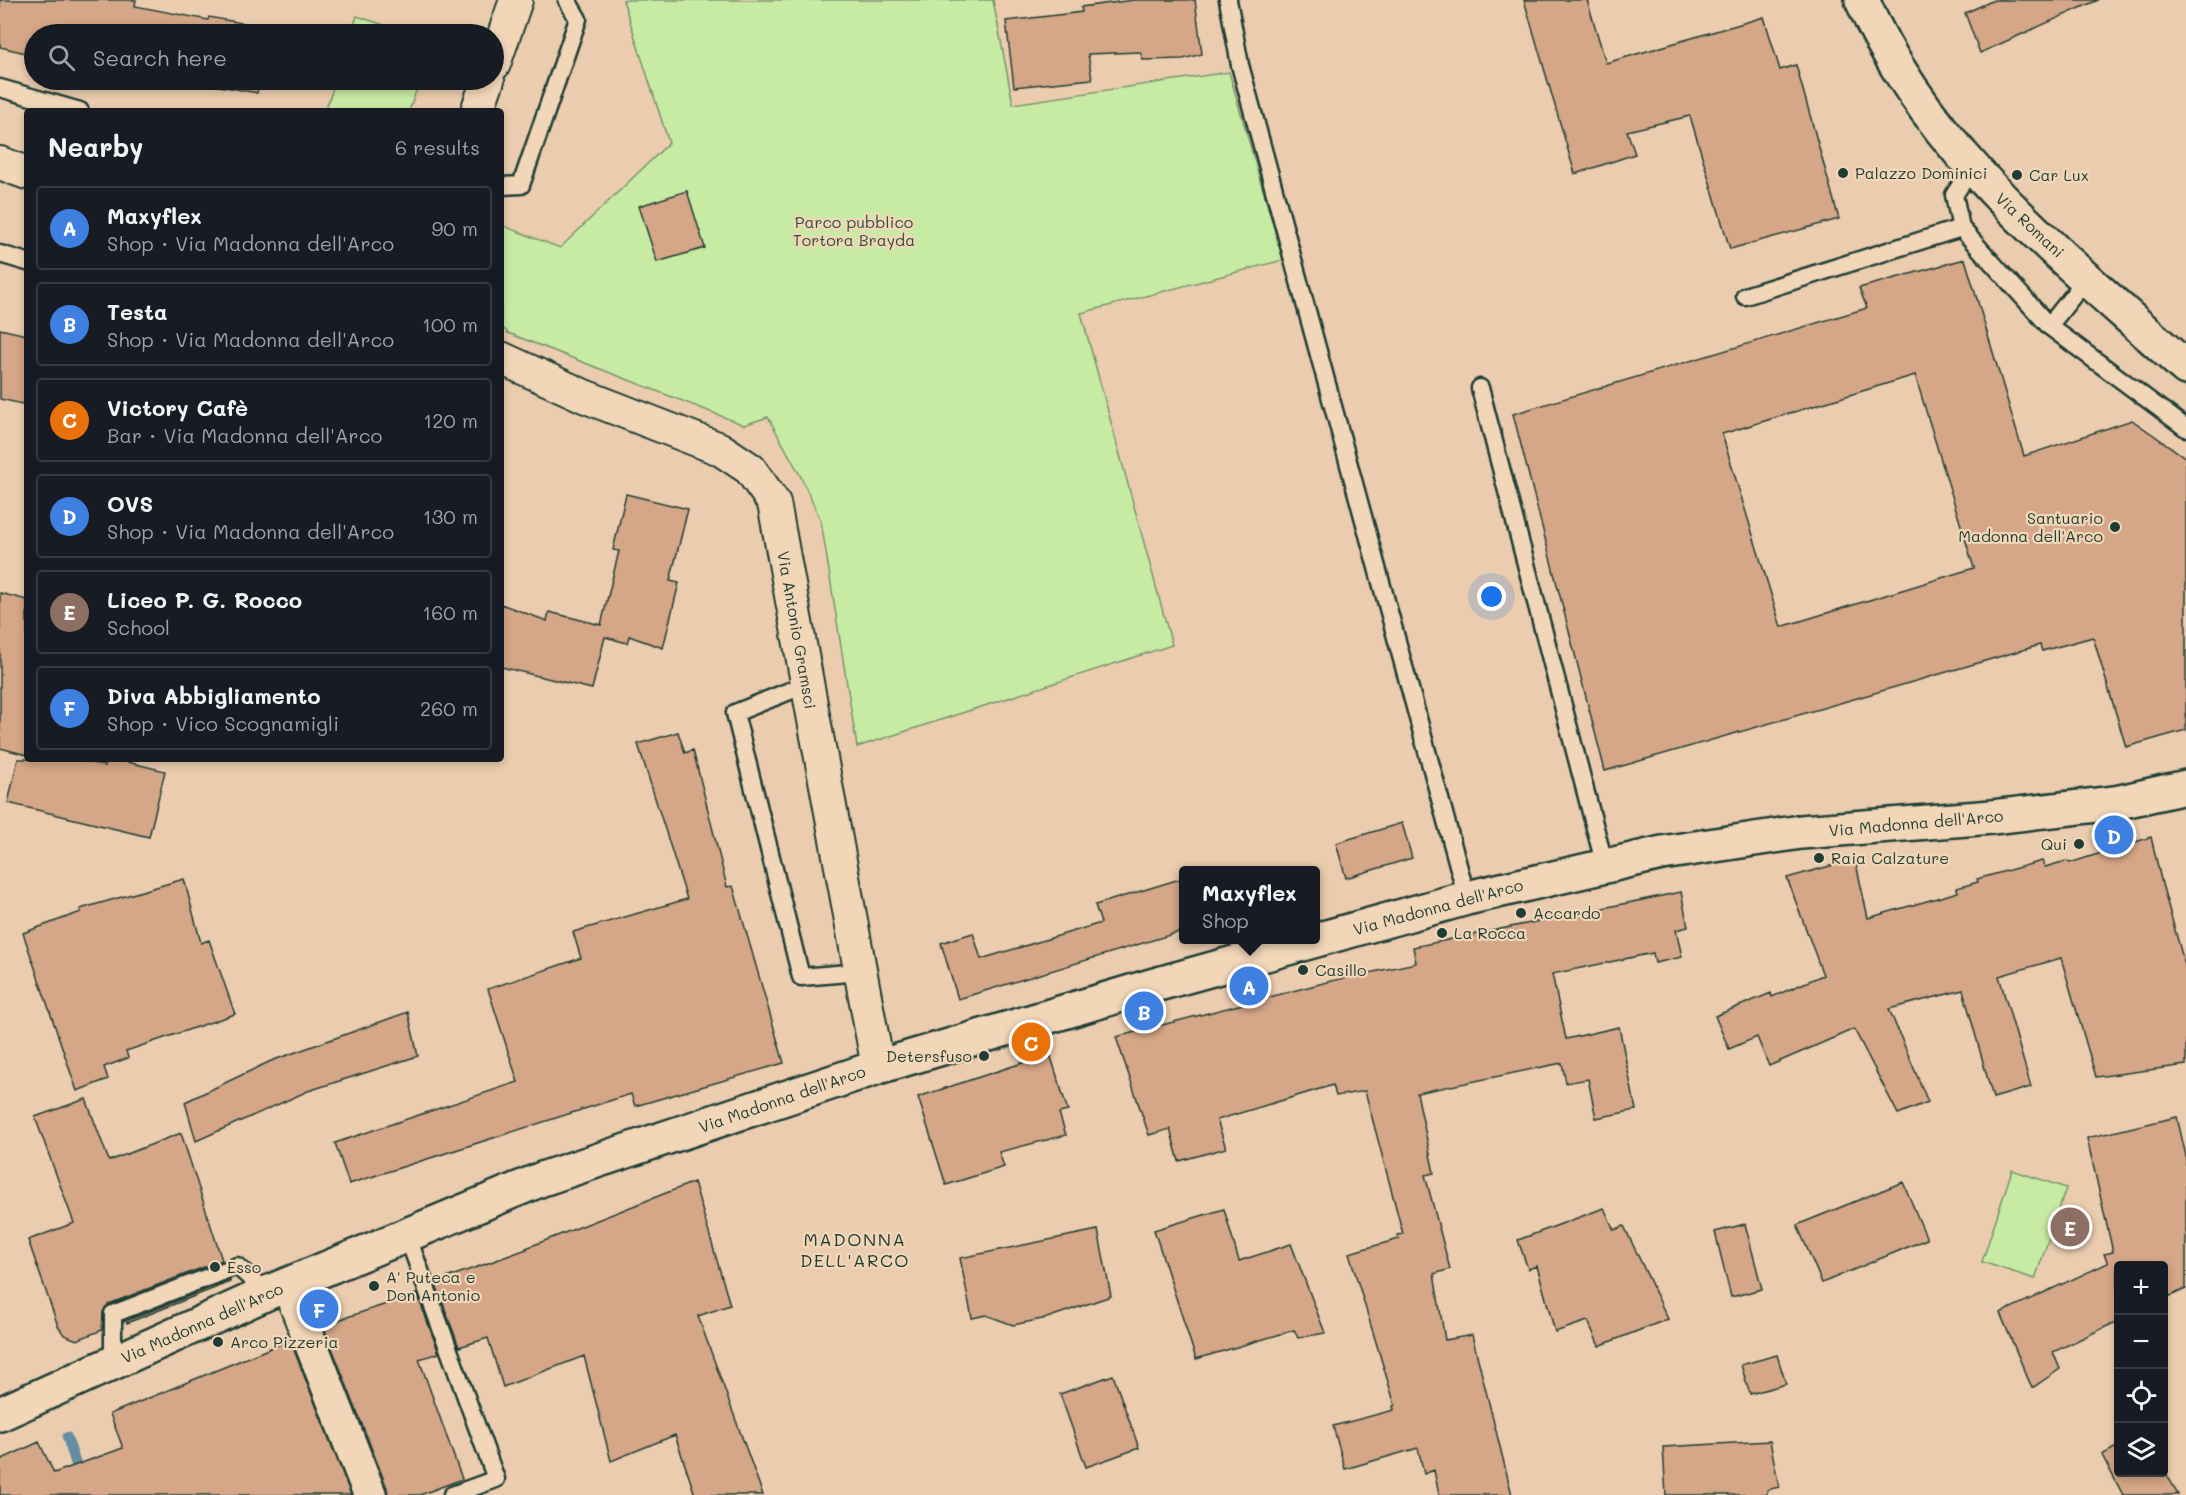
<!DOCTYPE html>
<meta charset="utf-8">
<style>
:root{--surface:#171b24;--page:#20242c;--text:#f1f3f6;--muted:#9ea1a6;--line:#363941;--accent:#db2777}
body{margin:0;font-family:Mali,sans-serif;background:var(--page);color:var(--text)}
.controls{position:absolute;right:18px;bottom:18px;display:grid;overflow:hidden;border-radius:6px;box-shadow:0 3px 9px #0003}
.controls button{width:54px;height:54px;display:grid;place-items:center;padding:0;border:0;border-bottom:2px solid var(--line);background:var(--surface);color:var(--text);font:30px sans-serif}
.you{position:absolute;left:1492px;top:597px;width:21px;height:21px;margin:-15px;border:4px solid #fff;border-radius:50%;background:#1a73e8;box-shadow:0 0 0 9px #1a73e833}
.badge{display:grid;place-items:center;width:39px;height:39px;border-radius:50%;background:var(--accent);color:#fff;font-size:20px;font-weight:700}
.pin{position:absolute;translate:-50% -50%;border:3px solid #fff;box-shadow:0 2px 6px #0006}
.popup{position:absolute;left:1179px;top:866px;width:141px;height:78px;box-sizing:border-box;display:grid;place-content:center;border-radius:6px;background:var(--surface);filter:drop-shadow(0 2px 4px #0005);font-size:20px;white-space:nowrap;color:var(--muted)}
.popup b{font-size:22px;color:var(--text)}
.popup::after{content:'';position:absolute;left:50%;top:100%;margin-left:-12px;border:12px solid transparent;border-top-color:var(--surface)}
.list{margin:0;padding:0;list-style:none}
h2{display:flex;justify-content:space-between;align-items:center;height:78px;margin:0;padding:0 24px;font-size:26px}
h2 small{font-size:20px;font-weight:400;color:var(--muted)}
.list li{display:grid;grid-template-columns:39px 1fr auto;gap:18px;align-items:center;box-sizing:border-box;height:84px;margin:0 12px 12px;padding:0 12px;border:2px solid var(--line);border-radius:6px}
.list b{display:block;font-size:22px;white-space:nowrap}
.list p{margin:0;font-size:20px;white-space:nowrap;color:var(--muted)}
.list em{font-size:20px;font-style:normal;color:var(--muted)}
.icon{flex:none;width:33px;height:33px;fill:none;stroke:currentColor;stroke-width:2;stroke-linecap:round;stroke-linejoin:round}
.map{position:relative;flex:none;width:2186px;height:1495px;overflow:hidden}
.search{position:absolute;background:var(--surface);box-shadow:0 3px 9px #0003;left:24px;top:24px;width:480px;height:66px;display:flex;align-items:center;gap:15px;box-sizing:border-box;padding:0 21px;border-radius:33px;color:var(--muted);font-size:22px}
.panel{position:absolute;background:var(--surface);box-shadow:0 3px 9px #0003;left:24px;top:108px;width:480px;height:654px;border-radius:6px}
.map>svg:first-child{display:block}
</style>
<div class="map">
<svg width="2186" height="1495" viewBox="0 0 2186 1495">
<rect width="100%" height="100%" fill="#ebccae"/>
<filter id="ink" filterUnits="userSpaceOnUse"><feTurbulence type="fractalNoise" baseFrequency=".0167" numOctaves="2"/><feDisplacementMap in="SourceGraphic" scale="12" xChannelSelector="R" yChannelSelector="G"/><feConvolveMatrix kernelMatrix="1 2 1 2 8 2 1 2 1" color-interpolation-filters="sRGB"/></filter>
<g filter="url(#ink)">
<path fill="#c8eba4" stroke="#74946c" stroke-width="1.5" d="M623,0h370l20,104 216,-32 54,188 -202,53 91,332 -315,102 -36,-226 -21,-46 -32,-58 -24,8 -236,-92 -7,-7v-101l59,23 109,-105z
M357,16l54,18h-60z
M336,80h84l-11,31h-84z
M2012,1170l54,18 -31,91 -53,-17z"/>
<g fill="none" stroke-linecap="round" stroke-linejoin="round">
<path stroke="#638da3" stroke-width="10" d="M67,1437l19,58"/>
</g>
<path fill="#d5a687" stroke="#1f3d34" stroke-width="1.5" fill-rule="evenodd" d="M0,0h136l-1,6 73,14 1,-3 61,11 -1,6h-235v21l-34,-8z
M1134,0h61l7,54 -19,5 -40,1 -3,-8 -52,2 4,25 -78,8 -8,-66 76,-9 -1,-5z
M1524,0h63l19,63 158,-46 16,53 16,-5 43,154 -109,30 -40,-133 -63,15 8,23 -60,20z
M1994,0h104l-118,53 -15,-40z
M148,80h33l-1,6z
M186,80h74l-3,13z
M687,191l18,57 -48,14 -18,-56z
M1965,259l59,197 108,-36 54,38v272l-60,17 -33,-110 -51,14 -2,-6 -435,126 -92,-357 354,-106 -8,-20zM1915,375l59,193 -193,59 -59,-193z
M0,329l27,6v70l-27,-6z
M626,494l62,15 -18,72 9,2 -16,65 -34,-12 -2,7 -22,-6 -13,52 -91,-22v-63l46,17 2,-9 52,13 18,-74 -6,-1z
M0,593l27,7v155l-27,-7z
M678,732l7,21 8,-3 34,137 6,-1 51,177 -149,43 -4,-12 -282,90 -14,-41 183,-61 -30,-93 93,-31 -8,-26 114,-33 -49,-155z
M18,759h58l29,7 2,-7h8l50,12 -16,66 -141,-34z
M1402,823l10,35 -66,20 -10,-35z
M2151,837l11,47 24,85v96l-90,12 -35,-119 -62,18 32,111 -38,11 -30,-108 -74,19 39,93 -30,12 -44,-85 -85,37 -12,-29 -28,12 -14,-33 56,-23 1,4 51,-22 -36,-97 68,-19 13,59 90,-26 -1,-4 21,-6 -1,-3 65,-18 3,6 21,-6 4,2z
M1183,878v53l-225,68 -17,-56 32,-10 8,26 120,-36 -6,-18z
M184,879l17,64 8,-3 26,74 -109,37 2,7 -24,9 4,12 -31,12 -54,-158 58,-21 -1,-3z
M1681,892l7,35 -12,3 6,27 -27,6 -2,-10 -101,21 14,65 53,-12 17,83 -40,8 -8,-39 -22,4 -4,-20 -145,30 17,80 -9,2 25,94 -16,5 11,66 27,-5 40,160h-73l-5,-25 -10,4 -6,-26 -73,21 -12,-43 61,-16 -1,-4 2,-1 -46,-152 50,-14 -2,-4 6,-1 -38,-143 -29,5 -3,-11 -116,35 9,28 -47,13 -9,-32 -21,6 -33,-98 215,-56 85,-18 -3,-16z
M408,1012l10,44 -110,35 -112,50 -11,-39 86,-41z
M1050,1054l18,57 -9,2 7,22 -67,17 5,15 -58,18 -28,-88z
M86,1099l23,62 72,-28 41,127 -113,44 -4,4 -2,5 -1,17 -25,10 -13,-5 -6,-9 -30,-86 46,-17 -39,-106z
M2177,1117l9,39v133l-23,10v-33h-45v55l-65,31 7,17 -28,19 -32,-75 108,-50 -4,-9 9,-2 -26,-114z
M694,1182l36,123 -32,11 65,179h-68l-20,-60 -64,26 -27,-105 -81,31 -15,-49 -29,9 -24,-65 92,-33 -1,-1z
M1903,1182l24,57 -105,44 -25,-58z
M1604,1208l10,22 10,-4 44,93 -69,27 -11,-25 -33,11 -18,-66 -9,3 -10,-29z
M1224,1209l15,52 52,-17 34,89 -27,5 -4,-8 -98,29 -42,-129z
M1745,1224l17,65 -31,8 -16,-65z
M1098,1230l13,66 -64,22 -34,7 -27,-10 -14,3 -12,-60z
M230,1280v2l-103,41 -1,-2 -3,1z
M417,1294l22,59 -20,6 43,120 -42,16h-32l-1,-7 -64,-163z
M290,1340l61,155h-351v-35l39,-18 15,31 69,-25 -13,-34z
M1777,1355l9,29 -36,10 -9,-29z
M1113,1375l26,73 -53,19 -26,-73z
M1770,1441l9,46 -12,3v5h-101l-3,-48z
M2118,1446v27h45v-6l15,28h-55l-21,-40z"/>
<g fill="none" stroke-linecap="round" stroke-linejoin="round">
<defs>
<path id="service" d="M1228,0l12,65 227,833
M0,88l80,23
M501,186l20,-1 57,-166 -11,-19
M1961,228l88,98 38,-48
M0,254l27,8
M1745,296l216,-68 -7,-33 18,-27
M2049,326l137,102
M1480,388l125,478
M807,684l-72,29 66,264 59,-5
M407,1235l89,244 -44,16
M113,1362v-48l124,-48 30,27"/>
<path id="minor" d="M494,64l22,-64
M477,111l11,-31
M0,163l27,10
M501,358l83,38 136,53 30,20 24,34 104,564
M288,1285l82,210"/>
<path id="tertiary" d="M1862,0c67,154 203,258 324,368"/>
<path id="secondary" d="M0,1414l267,-121 275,-114 336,-112 273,-81 316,-88 195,-45 139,-21 191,-15 123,-14 71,-16"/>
</defs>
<use href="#service" stroke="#1f3d34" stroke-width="21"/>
<use href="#minor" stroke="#1f3d34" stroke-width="36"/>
<use href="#tertiary" stroke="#1f3d34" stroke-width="38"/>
<use href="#secondary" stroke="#1f3d34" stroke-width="38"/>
<use href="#service" stroke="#f1d6b8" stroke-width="16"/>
<use href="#minor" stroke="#f1d6b8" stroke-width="32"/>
<use href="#tertiary" stroke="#f1d6b8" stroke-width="33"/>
<use href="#secondary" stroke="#f1d6b8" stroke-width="33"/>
</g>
</g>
<g fill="#1f3d34" stroke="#f1d6b8" stroke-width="2">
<circle cx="1843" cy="173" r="6"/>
<circle cx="2017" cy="175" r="6"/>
<circle cx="2115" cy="527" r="6"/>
<circle cx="2079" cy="844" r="6"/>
<circle cx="1819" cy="858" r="6"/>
<circle cx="1521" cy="913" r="6"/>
<circle cx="1442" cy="933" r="6"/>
<circle cx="1303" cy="970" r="6"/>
<circle cx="984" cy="1056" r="6"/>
<circle cx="215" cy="1267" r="6"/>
<circle cx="374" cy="1286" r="6"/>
<circle cx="218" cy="1342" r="6"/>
</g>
<g text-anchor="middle" stroke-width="4.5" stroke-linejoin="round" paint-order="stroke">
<g font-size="16" fill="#1f3d34" stroke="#f1d6b8" text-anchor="start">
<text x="1855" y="179">Palazzo Dominici</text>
<text x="2029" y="181">Car Lux</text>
<text x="2103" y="524" text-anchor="end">Santuario<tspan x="2103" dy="18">Madonna dell'Arco</tspan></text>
<text x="2067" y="850" text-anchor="end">Qui</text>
<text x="1831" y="864">Raia Calzature</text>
<text x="1533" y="919">Accardo</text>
<text x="1454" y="939">La Rocca</text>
<text x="1315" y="976">Casillo</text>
<text x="972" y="1062" text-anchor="end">Detersfuso</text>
<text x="227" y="1273">Esso</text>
<text x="386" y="1283">A' Puteca e<tspan x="386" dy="18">Don Antonio</tspan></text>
<text x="230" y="1348">Arco Pizzeria</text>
</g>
<g font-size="16" fill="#304e3f" stroke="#f1d6b8">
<text x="854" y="228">Parco pubblico<tspan x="854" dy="18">Tortora Brayda</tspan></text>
</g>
<g font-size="16" fill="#1f3d34" stroke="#f1d6b8">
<text transform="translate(2030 225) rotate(43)" y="6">Via Romani</text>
<text transform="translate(797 630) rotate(80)" y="6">Via Antonio Gramsci</text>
<text transform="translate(1916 823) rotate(-5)" y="6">Via Madonna dell'Arco</text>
<text transform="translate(1438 907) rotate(-15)" y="6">Via Madonna dell'Arco</text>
<text transform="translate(782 1099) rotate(-19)" y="6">Via Madonna dell'Arco</text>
<text transform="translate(202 1323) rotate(-24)" y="6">Via Madonna dell'Arco</text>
</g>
<g font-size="18" letter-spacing="1.5" fill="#1f3d34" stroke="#f1d6b8">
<text x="855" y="1246">MADONNA<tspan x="855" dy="21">DELL'ARCO</tspan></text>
</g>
</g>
</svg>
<div class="controls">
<button>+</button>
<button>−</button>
<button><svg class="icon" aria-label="locate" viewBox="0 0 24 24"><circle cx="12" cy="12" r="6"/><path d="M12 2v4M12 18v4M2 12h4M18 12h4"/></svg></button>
<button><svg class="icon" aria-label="layers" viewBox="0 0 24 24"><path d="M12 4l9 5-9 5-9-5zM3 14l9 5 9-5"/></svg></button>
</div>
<div class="you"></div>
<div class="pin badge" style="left:1249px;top:986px;background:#3f7fe0">A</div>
<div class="popup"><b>Maxyflex</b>Shop</div>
<div class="pin badge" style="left:1144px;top:1011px;background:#3f7fe0">B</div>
<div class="pin badge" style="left:1031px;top:1042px;background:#e8710a">C</div>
<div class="pin badge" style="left:2114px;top:835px;background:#3f7fe0">D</div>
<div class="pin badge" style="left:2070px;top:1227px;background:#8d6e63">E</div>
<div class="pin badge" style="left:319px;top:1309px;background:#3f7fe0">F</div>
<div class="search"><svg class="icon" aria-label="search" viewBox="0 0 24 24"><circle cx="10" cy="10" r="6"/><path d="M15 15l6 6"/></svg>Search here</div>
<section class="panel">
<h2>Nearby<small>6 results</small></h2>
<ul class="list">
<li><span class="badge" style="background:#3f7fe0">A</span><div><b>Maxyflex</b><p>Shop · Via Madonna dell'Arco</p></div><em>90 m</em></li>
<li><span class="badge" style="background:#3f7fe0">B</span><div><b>Testa</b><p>Shop · Via Madonna dell'Arco</p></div><em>100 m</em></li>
<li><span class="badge" style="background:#e8710a">C</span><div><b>Victory Cafè</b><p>Bar · Via Madonna dell'Arco</p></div><em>120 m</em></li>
<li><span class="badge" style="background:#3f7fe0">D</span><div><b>OVS</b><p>Shop · Via Madonna dell'Arco</p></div><em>130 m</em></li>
<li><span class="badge" style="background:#8d6e63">E</span><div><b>Liceo P. G. Rocco</b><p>School</p></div><em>160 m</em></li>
<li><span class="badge" style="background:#3f7fe0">F</span><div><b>Diva Abbigliamento</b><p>Shop · Vico Scognamigli</p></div><em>260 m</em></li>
</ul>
</section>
</div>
